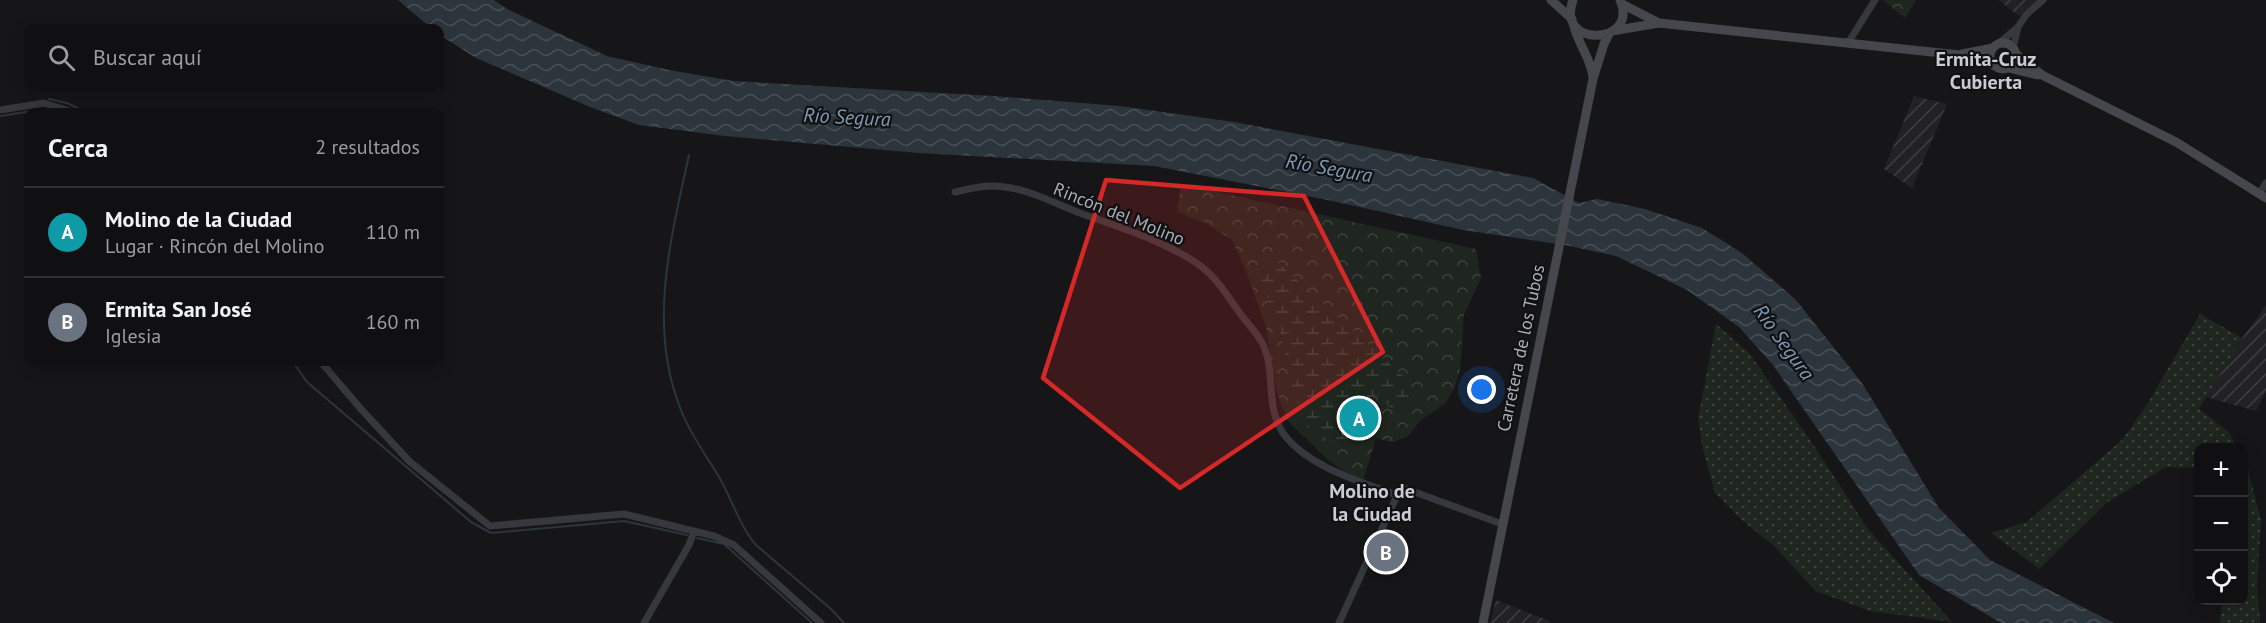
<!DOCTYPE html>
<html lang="es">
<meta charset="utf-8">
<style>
:root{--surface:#101012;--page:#1e1e20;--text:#f1f3f6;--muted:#9c9d9f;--line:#303032;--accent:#f2b134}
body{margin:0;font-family:"PT Sans",sans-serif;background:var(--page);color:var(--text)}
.controls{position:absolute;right:18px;bottom:18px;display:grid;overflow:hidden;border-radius:12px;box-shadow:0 3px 15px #0003}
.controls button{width:54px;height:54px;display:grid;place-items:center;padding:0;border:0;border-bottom:2px solid var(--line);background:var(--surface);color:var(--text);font:30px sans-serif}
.you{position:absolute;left:1482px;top:390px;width:21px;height:21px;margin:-15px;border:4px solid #fff;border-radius:50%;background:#1a73e8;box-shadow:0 0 0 9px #1a73e833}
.badge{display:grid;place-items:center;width:39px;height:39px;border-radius:50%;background:var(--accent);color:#fff;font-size:20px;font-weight:700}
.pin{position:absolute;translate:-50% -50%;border:3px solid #fff;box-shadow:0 2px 6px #0006}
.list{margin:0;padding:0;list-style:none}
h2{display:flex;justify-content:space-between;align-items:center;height:78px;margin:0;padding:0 24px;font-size:26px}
h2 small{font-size:20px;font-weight:400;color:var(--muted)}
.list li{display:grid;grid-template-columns:39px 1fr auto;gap:18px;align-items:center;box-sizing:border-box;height:90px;padding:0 24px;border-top:2px solid var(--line)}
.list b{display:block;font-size:22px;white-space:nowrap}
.list p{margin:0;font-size:20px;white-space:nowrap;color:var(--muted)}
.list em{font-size:20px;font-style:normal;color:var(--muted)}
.icon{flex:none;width:33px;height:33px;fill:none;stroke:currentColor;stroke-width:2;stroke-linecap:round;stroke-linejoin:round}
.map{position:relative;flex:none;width:2266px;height:623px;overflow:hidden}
.search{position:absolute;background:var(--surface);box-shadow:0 3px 15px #0003;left:24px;top:24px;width:420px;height:66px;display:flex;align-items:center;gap:15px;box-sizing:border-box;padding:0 21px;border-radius:12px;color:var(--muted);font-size:22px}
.panel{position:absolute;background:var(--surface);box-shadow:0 3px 15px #0003;left:24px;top:108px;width:420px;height:258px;border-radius:12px}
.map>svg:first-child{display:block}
</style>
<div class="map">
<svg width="2266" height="623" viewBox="0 0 2266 623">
<defs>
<pattern id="industrial-furrows" width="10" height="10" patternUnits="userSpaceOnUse" patternTransform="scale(1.5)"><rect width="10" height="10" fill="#222225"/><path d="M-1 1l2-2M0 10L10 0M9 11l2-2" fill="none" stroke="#3f3f43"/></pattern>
<pattern id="grass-dots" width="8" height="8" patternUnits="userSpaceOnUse" patternTransform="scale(1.5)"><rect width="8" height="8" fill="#1e261f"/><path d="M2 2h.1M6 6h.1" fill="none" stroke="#3c433d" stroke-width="1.8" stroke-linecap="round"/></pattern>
<pattern id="forest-crowns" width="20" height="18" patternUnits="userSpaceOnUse" patternTransform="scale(1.5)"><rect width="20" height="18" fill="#1e261f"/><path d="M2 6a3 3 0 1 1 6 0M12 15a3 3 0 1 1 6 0" fill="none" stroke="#3c433d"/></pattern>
<pattern id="wetland-marsh" width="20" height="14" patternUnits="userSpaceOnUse" patternTransform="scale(1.5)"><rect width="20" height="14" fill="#1e261f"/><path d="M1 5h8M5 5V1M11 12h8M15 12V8" fill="none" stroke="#3c433d"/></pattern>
<pattern id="water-waves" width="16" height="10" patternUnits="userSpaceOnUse" patternTransform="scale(1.5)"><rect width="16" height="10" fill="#2c353c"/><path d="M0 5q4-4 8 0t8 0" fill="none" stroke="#485056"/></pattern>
</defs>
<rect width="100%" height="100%" fill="#161618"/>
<path fill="url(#industrial-furrows)" d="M1998,0h40l-19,16z
M1914,96l33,8 -35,84 -28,-19z
M2266,305v87l-10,19 -50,-14 36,-59z
M1496,600l54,21 -1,2h-59z"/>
<path fill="url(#grass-dots)" d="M2200,314l42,24 -43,71 30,23 8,15 -39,1v20l-32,-1 -60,36 -67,66 -48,-36 36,-11 95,-82 26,-37z
M1716,324l34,30 67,96 50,78 85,94 -82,-11 -54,-20 -43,-46 -30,-24 -28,-28 -12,-43 -5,-31z
M2244,459l3,7 14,54 -4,67 3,36h-40l2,-22 22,-1z"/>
<path fill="url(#forest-crowns)" d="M1883,0h33l-11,18z
M1181,184l295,65 5,29 -17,37 -4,55 -5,17 -10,17 -24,16 -14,17 -15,5 -16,-4 -13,43 -21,-11 -14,-10 -41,-40 -11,-31 -10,-62 -20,-56 -14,-31 -27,-17 -28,-11z"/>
<path fill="url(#wetland-marsh)" d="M1267,260l9,1 145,131 -24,21 -21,-18 -7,6 -19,-4 -6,34 12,6 -9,6 -18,-3 -19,-12 -10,-17 -21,-84 -23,-61z"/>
<path fill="url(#water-waves)" d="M398,0h96l13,9 100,47 62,14 64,11 260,15 127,10 114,16 299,56 46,25 18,-4 48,10 57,19 40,25 54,47 66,83 77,125 51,52 124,63h-113l-82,-48 -146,-210 -34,-38 -52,-37 -71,-34 -51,-11 -102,-15 -135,-30 -174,-34 -235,-13 -194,-17 -86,-11 -49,-18 -114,-49 -36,-23v-7h-9z"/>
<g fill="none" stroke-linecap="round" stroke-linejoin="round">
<path stroke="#2c353c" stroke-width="2" d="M49,99l18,4 19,9
M0,116l39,-6
M689,155c-18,83 -42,172 -8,255 9,24 25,45 38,67 13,22 20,48 37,68l75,64 13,14
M293,362l14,20 164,140 20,11 133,-12 63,14
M697,538l27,6 88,79"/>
<path stroke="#37383d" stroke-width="7" d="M1848,43l27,-43
M1998,44l20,-17 8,-12 17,-15
M2013,48l5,-21
M0,110l44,-7 28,9
M955,192c17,-4 32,-8 50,-5 25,3 49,16 72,25 40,15 90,29 125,55 17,13 27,32 40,49 6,8 14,16 19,25 16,26 3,64 22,92 23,33 78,49 114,62
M2259,194l7,-11
M321,362l39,46 49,53 81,65 134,-12 90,22 20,9 87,78
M644,623l45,-78 5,-14
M1339,623l62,-136 101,37"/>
<path stroke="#45474d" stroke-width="9" d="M1551,0l21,19
M1573,0c-18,49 67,45 47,0
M1622,4l35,18
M1574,26c4,18 17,32 19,51
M1612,31l47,-8 301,32 34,10
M1990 56a13 13 0 1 1 26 0a13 13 0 1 1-26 0Z
M1962,54l31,-6
M2016,54l26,21 134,67 90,56
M2009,68l29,7
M1483,623l110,-544 11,-35 5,-10"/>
</g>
<path fill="#d62828" fill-opacity="0.2" stroke="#d62828" stroke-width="4.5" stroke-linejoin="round" d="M1106,180l198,16 79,156 -203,136 -137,-110z"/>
<g text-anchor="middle" stroke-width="4.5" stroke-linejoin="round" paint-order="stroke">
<g font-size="18" fill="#a8adb8" stroke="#111113">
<text transform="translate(1119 214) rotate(22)" y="6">Rincón del Molino</text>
<text transform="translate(1521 348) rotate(-78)" y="6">Carretera de los Tubos</text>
</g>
<g font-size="20" font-weight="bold" fill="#c9ccd4" stroke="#111113">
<text x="1986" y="66">Ermita-Cruz<tspan x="1986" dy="23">Cubierta</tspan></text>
<text x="1372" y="498">Molino de<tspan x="1372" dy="23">la Ciudad</tspan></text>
</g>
<g font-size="20" font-style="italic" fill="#7f9bb3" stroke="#111113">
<text transform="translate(847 117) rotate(3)" y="7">Río Segura</text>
<text transform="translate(1329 168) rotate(10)" y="7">Río Segura</text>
<text transform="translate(1784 342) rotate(54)" y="7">Río Segura</text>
</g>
</g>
</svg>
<div class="controls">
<button>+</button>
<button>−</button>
<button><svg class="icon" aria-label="locate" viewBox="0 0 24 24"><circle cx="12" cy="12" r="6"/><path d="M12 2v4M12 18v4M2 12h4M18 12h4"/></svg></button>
</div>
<div class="you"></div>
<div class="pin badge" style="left:1359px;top:418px;background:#0f9aa8">A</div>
<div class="pin badge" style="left:1386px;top:552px;background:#6b7280">B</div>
<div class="search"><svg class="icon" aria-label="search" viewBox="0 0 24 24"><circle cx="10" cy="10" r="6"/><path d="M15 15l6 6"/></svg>Buscar aquí</div>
<section class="panel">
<h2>Cerca<small>2 resultados</small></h2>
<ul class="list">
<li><span class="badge" style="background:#0f9aa8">A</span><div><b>Molino de la Ciudad</b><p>Lugar · Rincón del Molino</p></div><em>110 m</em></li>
<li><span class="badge" style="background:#6b7280">B</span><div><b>Ermita San José</b><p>Iglesia</p></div><em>160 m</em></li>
</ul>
</section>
</div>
